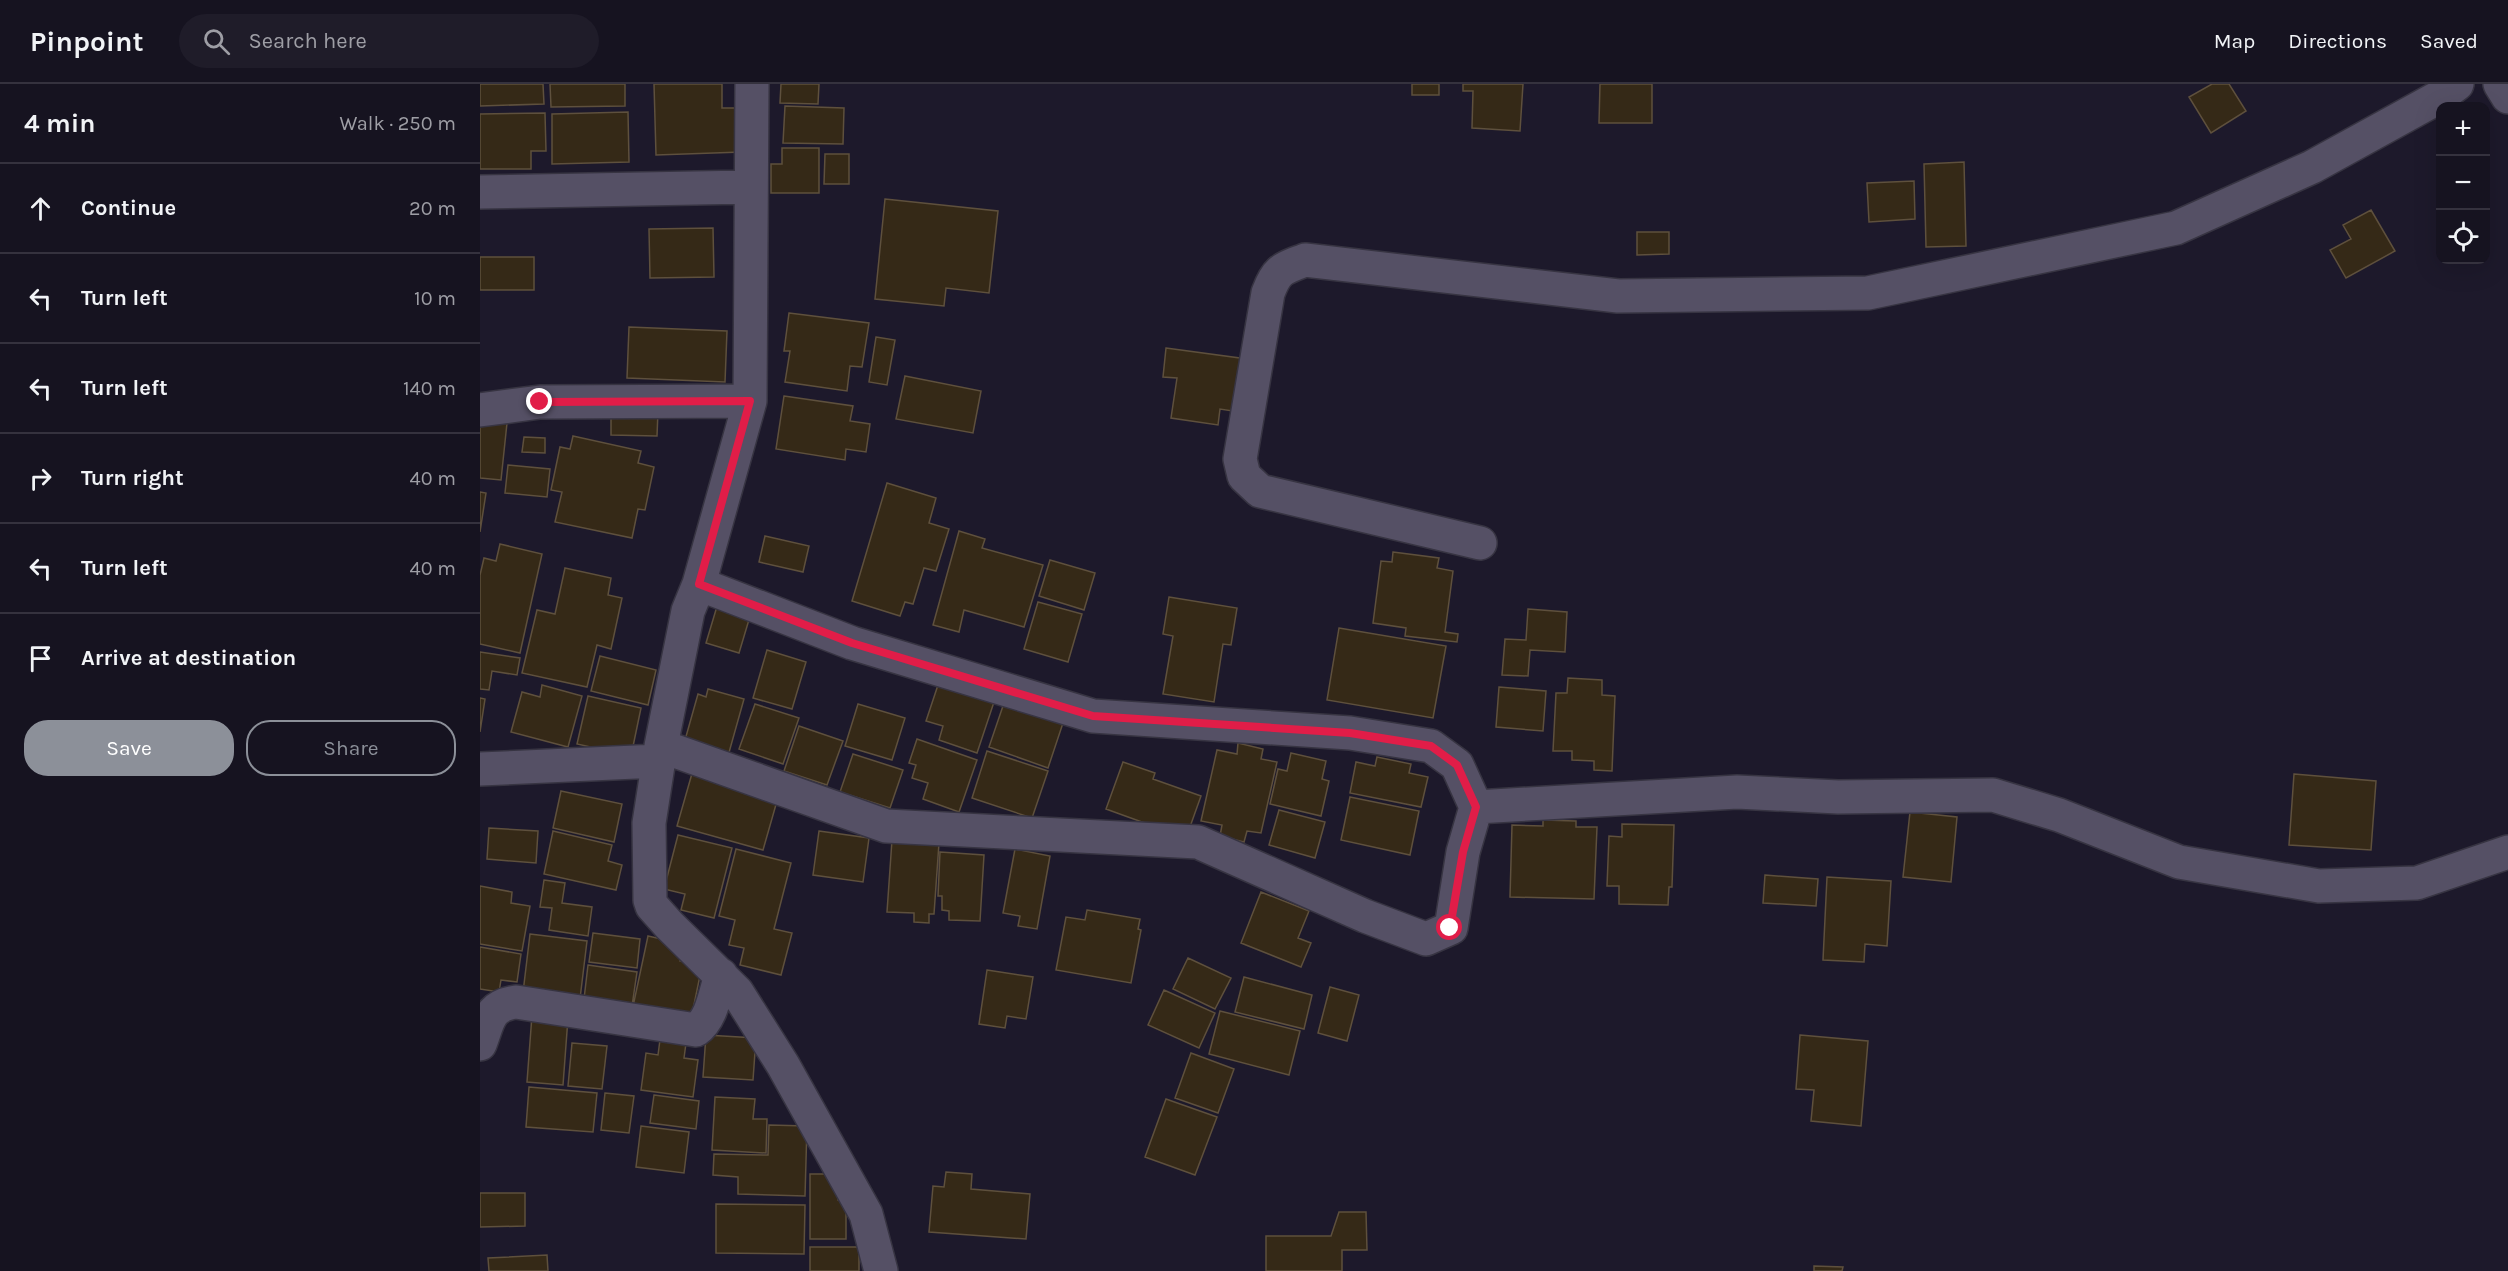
<!DOCTYPE html>
<meta charset="utf-8">
<style>
:root{--surface:#161320;--page:#1f1c29;--text:#f1f3f6;--muted:#9e9ea5;--line:#35323e;--accent:#8c9099}
body{margin:0;font-family:Karla,sans-serif;background:var(--page);color:var(--text)}
.controls{position:absolute;right:18px;top:18px;display:grid;overflow:hidden;border-radius:12px;box-shadow:0 6px 24px #0002}
.controls button{width:54px;height:54px;display:grid;place-items:center;padding:0;border:0;border-bottom:2px solid var(--line);background:var(--surface);color:var(--text);font:30px sans-serif}
.stop{position:absolute;width:18px;height:18px;margin:-14px;border:4px solid #e11d48;border-radius:50%;background:#fff}
.stop.end{background:#e11d48;border-color:#fff;box-shadow:0 2px 6px #0008}
.list{margin:0;padding:0;list-style:none}
h2{display:flex;justify-content:space-between;align-items:center;height:78px;margin:0;padding:0 24px;font-size:26px}
h2 small{font-size:20px;font-weight:400;color:var(--muted)}
.list li{display:grid;grid-template-columns:39px 1fr auto;gap:18px;align-items:center;box-sizing:border-box;height:90px;padding:0 24px;border-top:2px solid var(--line)}
.list b{display:block;font-size:22px;white-space:nowrap}
.list em{font-size:20px;font-style:normal;color:var(--muted)}
.actions{display:flex;gap:12px;padding:18px 24px}
.actions a{flex:1;padding:14px 0;border:2px solid var(--accent);border-radius:24px;text-align:center;font-size:21px;color:var(--accent)}
.actions .main{background:var(--accent);color:#fff}
.icon{flex:none;width:33px;height:33px;fill:none;stroke:currentColor;stroke-width:2;stroke-linecap:round;stroke-linejoin:round}
.map{position:relative;flex:none;width:2028px;height:1187px;overflow:hidden}
header{display:flex;align-items:center;gap:36px;box-sizing:border-box;height:84px;padding:0 30px;background:var(--surface);border-bottom:2px solid var(--line)}
header strong{font-size:28px}
nav{display:flex;gap:33px;margin-inline-start:auto;font-size:21px}
.search{width:420px;height:54px;background:var(--page);display:flex;align-items:center;gap:15px;box-sizing:border-box;padding:0 21px;border-radius:33px;color:var(--muted);font-size:22px}
main{display:flex}
aside{flex:1;background:var(--surface)}
.map>svg:first-child{display:block}
</style>
<header>
<strong>Pinpoint</strong>
<div class="search"><svg class="icon" aria-label="search" viewBox="0 0 24 24"><circle cx="10" cy="10" r="6"/><path d="M15 15l6 6"/></svg>Search here</div>
<nav><a>Map</a><a>Directions</a><a>Saved</a></nav>
</header>
<main>
<aside>
<h2>4 min<small>Walk · 250 m</small></h2>
<ul class="list">
<li><svg class="icon" aria-label="ahead" viewBox="0 0 24 24"><path d="M12 20V5M6 11l6-6 6 6"/></svg><div><b>Continue</b></div><em>20 m</em></li>
<li><svg class="icon" aria-label="left" viewBox="0 0 24 24"><path d="M17 20v-9H6M10 6l-5 5 5 5"/></svg><div><b>Turn left</b></div><em>10 m</em></li>
<li><svg class="icon" aria-label="left" viewBox="0 0 24 24"><path d="M17 20v-9H6M10 6l-5 5 5 5"/></svg><div><b>Turn left</b></div><em>140 m</em></li>
<li><svg class="icon" aria-label="right" viewBox="0 0 24 24"><path d="M7 20v-9h11M14 6l5 5-5 5"/></svg><div><b>Turn right</b></div><em>40 m</em></li>
<li><svg class="icon" aria-label="left" viewBox="0 0 24 24"><path d="M17 20v-9H6M10 6l-5 5 5 5"/></svg><div><b>Turn left</b></div><em>40 m</em></li>
<li><svg class="icon" aria-label="arrive" viewBox="0 0 24 24"><path d="M6 21V4h12l-3 4 3 4H6"/></svg><div><b>Arrive at destination</b></div></li>
</ul>
<div class="actions"><a class="main">Save</a><a>Share</a></div>
</aside>
<div class="map">
<svg width="2028" height="1187" viewBox="0 0 2028 1187">
<rect width="100%" height="100%" fill="#1d192b"/>
<path fill="#352917" stroke="#5e503d" stroke-width="1.5" d="M0,0h63l1,20 -64,2z
M70,0h75v22l-74,1z
M174,0h68v24h19l1,44 -86,3z
M301,0h38l-1,20 -38,-1z
M932,0h27v11h-27z
M983,0h60l-3,47 -48,-3 1,-37h-10z
M1120,0h52v39h-53z
M1732,0h17l17,27 -35,22 -22,-36z
M305,22l59,2 -1,36 -60,-1z
M148,28l1,50 -77,2v-50z
M65,29l1,38h-15v18h-51v-55z
M302,64h37v45h-48v-29h11z
M345,70h24v30h-25z
M1484,78l2,84 -40,1 -2,-83z
M1434,97l1,38 -46,3 -2,-39z
M405,115l113,12 -9,82 -43,-5 -2,18 -69,-7z
M1891,126l24,41 -49,27 -16,-28 21,-11 -8,-14z
M233,144l1,49 -64,1 -1,-49z
M1157,148h32v22l-32,1z
M0,173h54v33h-54z
M309,229l80,10 -7,44 -12,-1 -3,25 -62,-9 5,-31h-6z
M149,243l98,4 -2,51 -98,-4z
M396,253l19,3 -8,45 -18,-3z
M686,264l81,11 -8,53 -19,-3 -2,16 -47,-7 6,-40 -14,-1z
M425,292l76,15 -8,42 -77,-14z
M304,312l69,10 -3,15 20,3 -4,28 -20,-3 -1,11 -69,-11z
M131,326l47,1 -1,25 -46,-1z
M0,336l27,3 -6,57 -21,-2z
M93,352l68,15 -3,12 16,4 -9,43 -7,-1 -6,29 -77,-16 7,-30 -11,-2 9,-43 10,2z
M44,353l21,1v15l-23,-1z
M28,381l42,4 -3,28 -42,-4z
M407,399l49,15 -7,25 20,6 -13,42 -12,-3 -11,36 -8,-2 -5,14 -48,-15z
M0,408l6,1 -6,39z
M479,447l26,8 -3,9 61,17 -19,62 -60,-17 -5,22 -26,-7z
M285,452l44,10 -6,26 -44,-10z
M20,460l42,10 -22,99 -40,-9v-69l4,-17 12,3z
M913,468l46,6 -2,10 16,3 -8,61 13,2 -1,8 -52,-6 1,-8 -33,-5 8,-62 11,1z
M570,476l45,13 -11,37 -45,-14z
M85,484l46,10 -3,17 14,3 -11,51 -14,-4 -10,42 -65,-14 15,-63 18,4z
M689,513l68,11 -6,37 -8,-1 -9,58 -51,-8 10,-58 -10,-2z
M558,518l44,12 -14,48 -44,-13z
M238,519l33,10 -12,40 -33,-10z
M1048,525l39,3 -2,40 -35,-2 -2,26 -26,-1 3,-36 21,1z
M859,544l107,18 -13,72 -106,-18z
M287,566l39,12 -14,47 -39,-11z
M0,568l40,6 -3,17 -25,-4 -3,19 -9,-1z
M120,572l56,14 -8,35 -57,-14z
M1088,594l34,2v15l13,1 -3,75 -18,-1v-9l-22,-1v-9h-19l3,-58h11z
M460,595l56,17 -19,57 -38,-13 4,-14 -17,-5z
M62,601l40,11 -14,51 -57,-15 11,-40 18,5z
M1019,603l47,4 -3,40 -47,-4z
M228,605l36,10 -16,57 -43,-16 13,-46 8,3z
M108,612l53,12 -10,48 -54,-12z
M0,614l5,1 -5,33z
M525,616l59,20 -16,48 -59,-21z
M275,620l44,14 -16,46 -44,-15z
M378,620l47,14 -13,42 -47,-14z
M319,642l44,15 -16,44 -43,-14z
M437,655l60,21 -18,52 -36,-13 5,-16 -16,-5 4,-13 -7,-2z
M758,659l25,6 -2,10 16,3 -16,71 -14,-2 -3,11 -24,-6 2,-11 -21,-4 16,-71 20,4z
M507,667l61,20 -16,47 -60,-20z
M811,669l35,8 -4,18 7,2 -8,35 -51,-12 8,-35 9,2z
M373,670l50,16 -13,38 -50,-16z
M897,673l34,7 -2,9 19,4 -7,30 -71,-14 6,-31 19,4z
M643,678l32,11 -2,6 48,17 -15,42 -80,-29z
M213,686l86,24 -16,56 -86,-24z
M1814,690l82,7 -5,69 -82,-5z
M81,707l61,13 -8,38 -61,-14z
M870,713l69,14 -9,44 -69,-15z
M799,726l46,12 -10,36 -46,-13z
M1430,728l47,5 -6,65 -48,-5z
M1063,736l33,1v6h21l-3,72 -84,-2 2,-72 31,1z
M1142,740l52,1 -2,62h-3l-1,18 -49,-1v-18h-12l2,-50 13,1z
M9,744l49,3 -2,32 -49,-4z
M73,747l59,14 -4,16 14,4 -6,25 -72,-16z
M339,747l50,7 -6,44 -50,-7z
M198,751l54,13 -18,70 -33,-8 4,-16 -21,-5z
M412,756l47,3 -5,71h-5v9l-15,-1v-9l-27,-1z
M256,765l55,14 -17,66 18,4 -11,42 -41,-10 4,-17 -15,-3 6,-25 -16,-4z
M535,765l35,7 -13,73 -19,-3 2,-10 -17,-3z
M460,768l44,3 -4,66 -31,-1v-9l-7,-1v-14h-4z
M1285,791l53,4 -2,27 -53,-3z
M1347,793l64,4 -4,65 -22,-2 -1,18 -41,-2z
M64,796l21,3 -3,20 30,4 -4,29 -39,-6 3,-22 -12,-1z
M0,802l32,6 -1,11 19,3 -8,45 -42,-7z
M781,808l48,19 -11,27 13,5 -10,24 -60,-24z
M607,826l53,9 -2,10 3,1 -10,53 -75,-13 10,-53 19,3z
M113,849l47,6 -3,29 -48,-6z
M50,850l57,7 -8,66 -57,-6z
M168,852l36,8 -4,17 22,5 -11,53 -59,-8z
M0,863l41,7 -4,28 -16,-2 -2,12 -19,-3z
M708,874l43,20 -16,31 -42,-20z
M108,881l49,7 -5,34 -48,-7z
M507,886l46,7 -7,42 -19,-3 -2,12 -26,-4z
M764,893l68,18 -8,34 -69,-17z
M850,903l29,8 -12,46 -29,-8z
M684,906l51,23 -16,35 -51,-23z
M740,927l80,20 -11,44 -80,-21z
M52,931l36,3 -5,67 -36,-3z
M181,948l26,4 -3,22 14,2 -5,37 -52,-7 5,-37 12,2z
M226,951l50,3 -3,42 -50,-3z
M1320,951l68,6 -7,85 -50,-5 3,-31 -18,-1z
M92,959l35,3 -5,43 -34,-3z
M711,969l43,16 -16,44 -43,-15z
M49,1003l68,6 -4,39 -67,-5z
M125,1009l29,3 -5,37 -28,-3z
M174,1011l45,6 -3,28 -46,-6z
M235,1013l40,2 -2,20h14l-1,34 -54,-3z
M686,1015l51,18 -22,58 -50,-18z
M289,1041l38,1 -2,70 -67,-2v-17l-25,-2 1,-21 54,1z
M161,1042l48,6 -5,41 -48,-6z
M466,1088l26,2 -1,15 59,5 -4,45 -97,-7 4,-46 11,1z
M330,1090h28v26h8v39h-36z
M0,1109h45v33l-45,1z
M236,1120l89,1 -1,49 -88,-1z
M859,1128h27l1,38h-25v21h-76v-35h65z
M330,1163h49v24h-49z
M67,1171l1,16h-59l-1,-13z
M1334,1182l29,1 -1,4h-28z"/>
<g fill="none" stroke-linecap="round" stroke-linejoin="round">
<defs>
<path id="minor" d="M272,0l-2,317 -51,183 -11,27 -27,135 -12,77 1,77 2,6 17,19 68,67 46,73 83,149 15,57
M2020,0l8,13
M0,108l269,-5
M0,326l60,-8 210,-1
M1000,459l-220,-52 -16,-15 -4,-17 28,-166c9,-24 14,-24 37,-33l313,36 250,-3 308,-65 136,-61 129,-71 16,-12
M219,500l153,59 241,73 257,17 81,13 26,19 19,42
M181,662l225,80 312,16 167,74 61,23 25,-11 12,-76 13,-45 261,-15 101,5 155,-2 66,20 120,47 140,24 98,-3 91,-31
M0,685l178,-8
M0,960c9,-23 8,-38 36,-42l180,28c16,-11 19,-37 25,-55"/>
</defs>
<use href="#minor" stroke="#373442" stroke-width="36"/>
<use href="#minor" stroke="#555065" stroke-width="33"/>
</g>
<g fill="none" stroke-linecap="round" stroke-linejoin="round">
<path stroke="#e11d48" stroke-width="8" d="M60,318l210,-1 -51,183 153,59 241,73 257,17 81,13 26,19 19,42 -13,45 -13,76"/>
</g>
</svg>
<div class="controls">
<button>+</button>
<button>−</button>
<button><svg class="icon" aria-label="locate" viewBox="0 0 24 24"><circle cx="12" cy="12" r="6"/><path d="M12 2v4M12 18v4M2 12h4M18 12h4"/></svg></button>
</div>
<div class="stop" style="left:970px;top:844px"></div>
<div class="stop end" style="left:60px;top:318px"></div>
</div>
</main>
